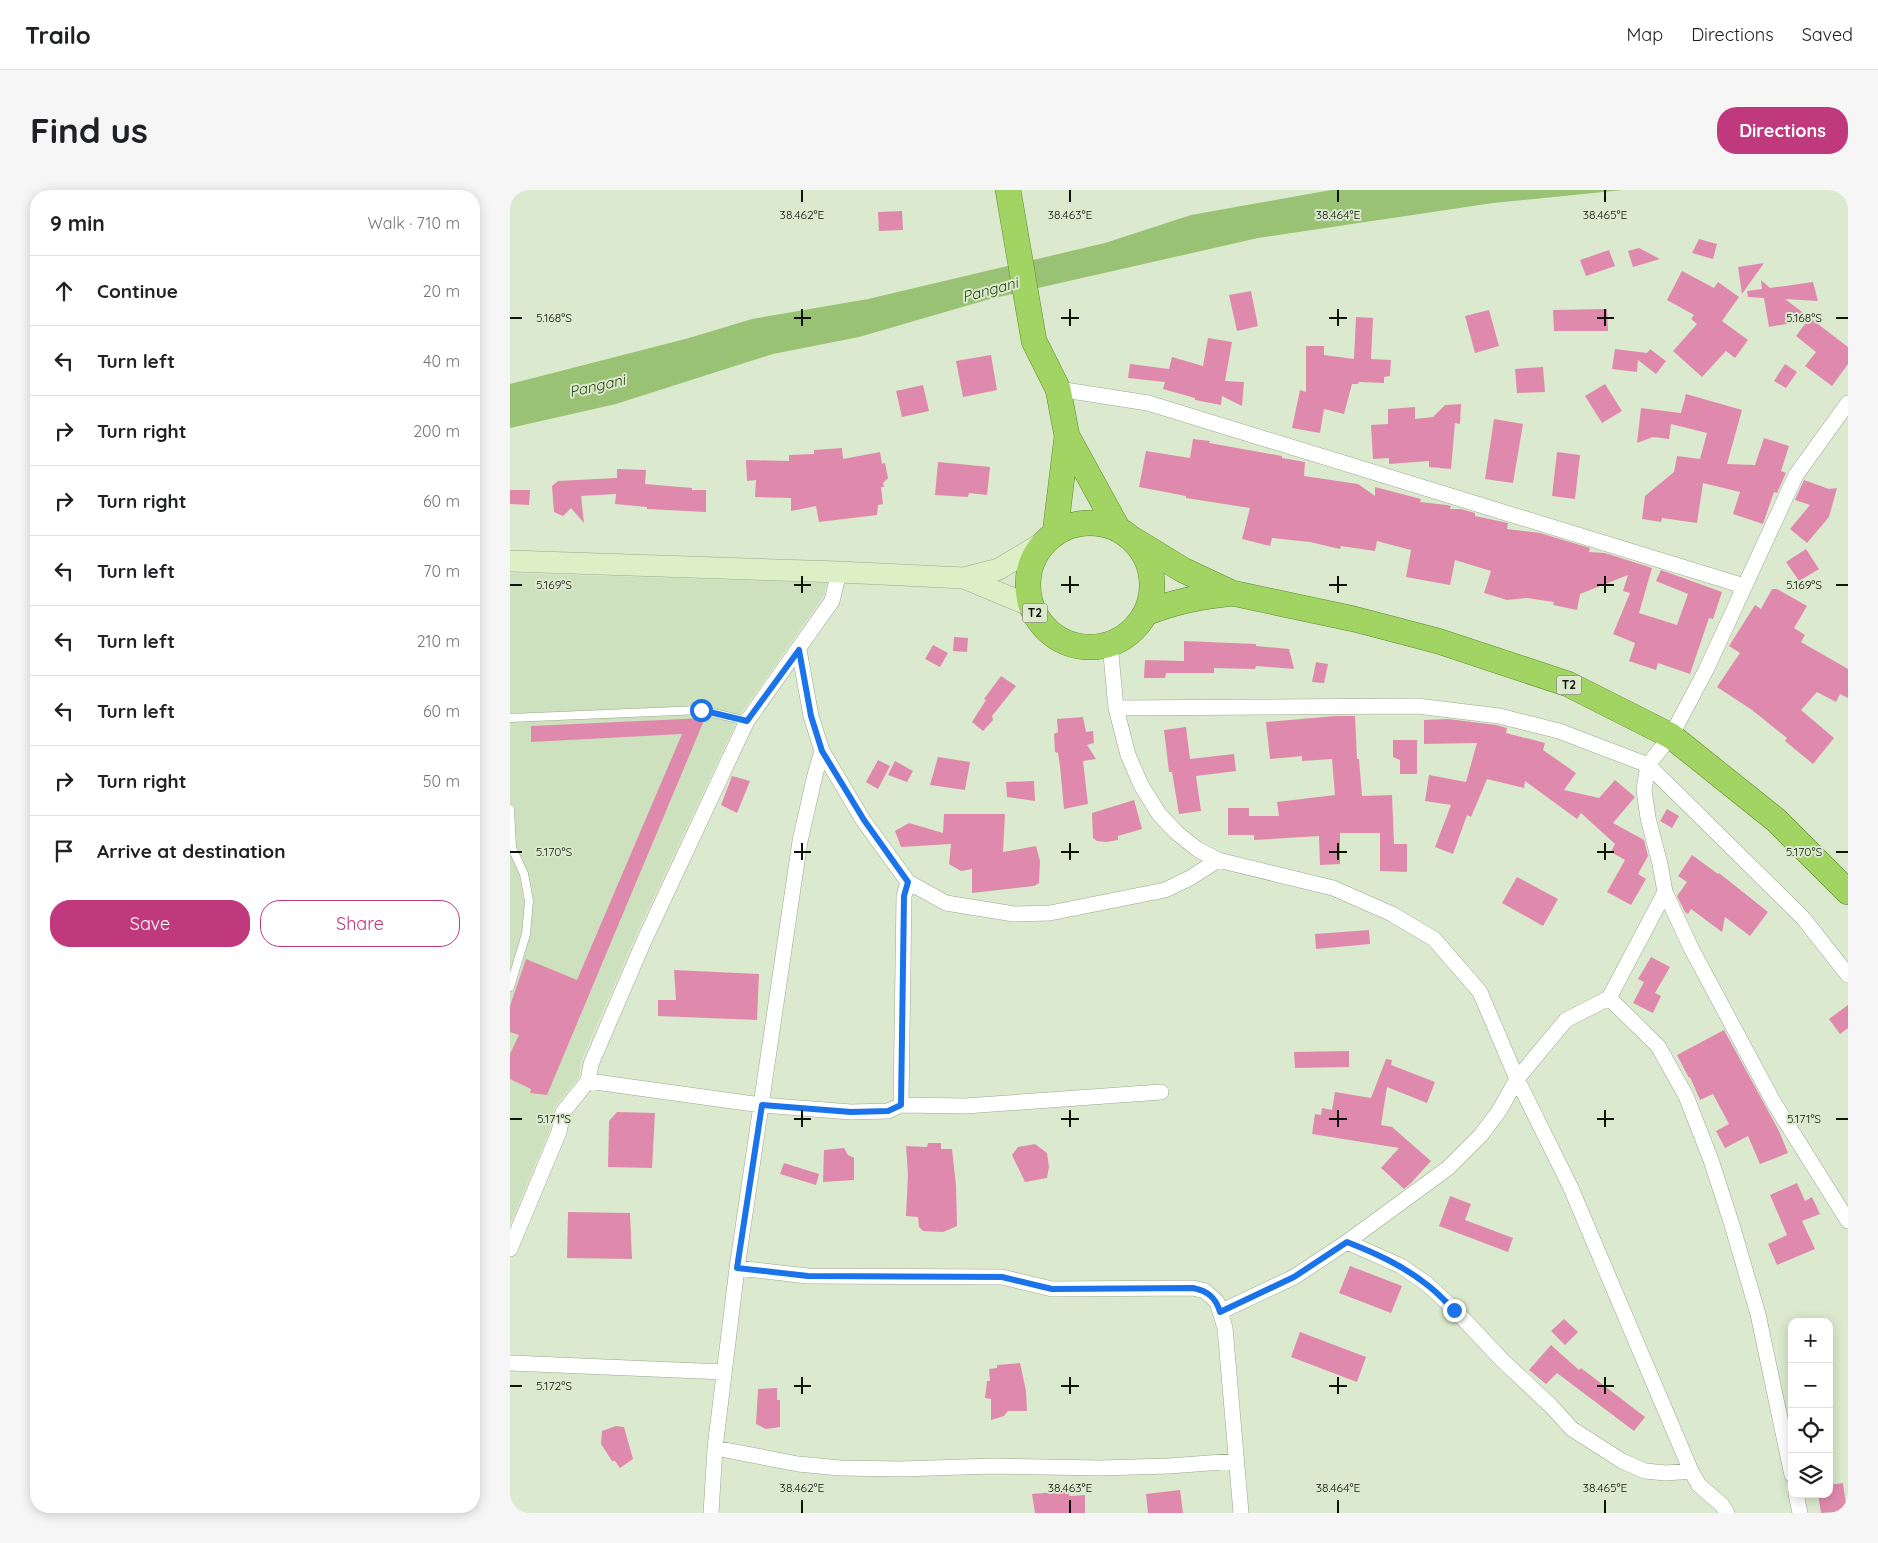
<!DOCTYPE html>
<meta charset="utf-8">
<style>
:root{--surface:#fff;--page:#f6f6f6;--text:#202124;--muted:#757577;--line:#e0e0e0;--accent:#bf397c}
body{margin:0;font-family:Quicksand,sans-serif;background:var(--page);color:var(--text)}
.controls{position:absolute;right:15px;bottom:15px;display:grid;overflow:hidden;border-radius:10px;box-shadow:0 2px 12px #0003}
.controls button{width:45px;height:45px;display:grid;place-items:center;padding:0;border:0;border-bottom:1px solid var(--line);background:var(--surface);color:var(--text);font:25px sans-serif}
.stop{position:absolute;width:15px;height:15px;margin:-11px;border:4px solid #1a73e8;border-radius:50%;background:#fff}
.stop.end{background:#1a73e8;border-color:#fff;box-shadow:0 1px 5px #0008}
.list{margin:0;padding:0;list-style:none}
h2{display:flex;justify-content:space-between;align-items:center;height:65px;margin:0;padding:0 20px;font-size:21px}
h2 small{font-size:16px;font-weight:400;color:var(--muted)}
.list li{display:grid;grid-template-columns:32px 1fr auto;gap:15px;align-items:center;box-sizing:border-box;height:70px;padding:0 20px;border-top:1px solid var(--line)}
.list b{display:block;font-size:19px;white-space:nowrap}
.list em{font-size:16px;font-style:normal;color:var(--muted)}
.actions{display:flex;gap:10px;padding:15px 20px}
.actions a{flex:1;padding:11px 0;border:1px solid var(--accent);border-radius:20px;text-align:center;font-size:18px;color:var(--accent)}
.actions .main{background:var(--accent);color:#fff}
.icon{flex:none;width:28px;height:28px;fill:none;stroke:currentColor;stroke-width:2;stroke-linecap:round;stroke-linejoin:round}
.map{position:relative;flex:none;width:1338px;height:1323px;overflow:hidden;border-radius:20px}
header{display:flex;align-items:center;gap:30px;box-sizing:border-box;height:70px;padding:0 25px;background:var(--surface);border-bottom:1px solid var(--line)}
header strong{font-size:24px}
nav{display:flex;gap:28px;margin-inline-start:auto;font-size:18px}
.intro{display:flex;align-items:center;justify-content:space-between;box-sizing:border-box;height:120px;padding:0 30px}
h1{margin:0;font-size:35px}
.button{padding:12px 22px;border-radius:20px;background:var(--accent);color:#fff;font-size:18px;font-weight:700}
main{display:flex;gap:30px;padding:0 30px}
aside{flex:1;background:var(--surface);border-radius:20px;box-shadow:0 2px 12px #0003}
.map>svg:first-child{display:block}
</style>
<header>
<strong>Trailo</strong>
<nav><a>Map</a><a>Directions</a><a>Saved</a></nav>
</header>
<div class="intro"><h1>Find us</h1><a class="button">Directions</a></div>
<main>
<aside>
<h2>9 min<small>Walk · 710 m</small></h2>
<ul class="list">
<li><svg class="icon" aria-label="ahead" viewBox="0 0 24 24"><path d="M12 20V5M6 11l6-6 6 6"/></svg><div><b>Continue</b></div><em>20 m</em></li>
<li><svg class="icon" aria-label="left" viewBox="0 0 24 24"><path d="M17 20v-9H6M10 6l-5 5 5 5"/></svg><div><b>Turn left</b></div><em>40 m</em></li>
<li><svg class="icon" aria-label="right" viewBox="0 0 24 24"><path d="M7 20v-9h11M14 6l5 5-5 5"/></svg><div><b>Turn right</b></div><em>200 m</em></li>
<li><svg class="icon" aria-label="right" viewBox="0 0 24 24"><path d="M7 20v-9h11M14 6l5 5-5 5"/></svg><div><b>Turn right</b></div><em>60 m</em></li>
<li><svg class="icon" aria-label="left" viewBox="0 0 24 24"><path d="M17 20v-9H6M10 6l-5 5 5 5"/></svg><div><b>Turn left</b></div><em>70 m</em></li>
<li><svg class="icon" aria-label="left" viewBox="0 0 24 24"><path d="M17 20v-9H6M10 6l-5 5 5 5"/></svg><div><b>Turn left</b></div><em>210 m</em></li>
<li><svg class="icon" aria-label="left" viewBox="0 0 24 24"><path d="M17 20v-9H6M10 6l-5 5 5 5"/></svg><div><b>Turn left</b></div><em>60 m</em></li>
<li><svg class="icon" aria-label="right" viewBox="0 0 24 24"><path d="M7 20v-9h11M14 6l5 5-5 5"/></svg><div><b>Turn right</b></div><em>50 m</em></li>
<li><svg class="icon" aria-label="arrive" viewBox="0 0 24 24"><path d="M6 21V4h12l-3 4 3 4H6"/></svg><div><b>Arrive at destination</b></div></li>
</ul>
<div class="actions"><a class="main">Save</a><a>Share</a></div>
</aside>
<div class="map">
<svg width="1338" height="1323" viewBox="0 0 1338 1323">
<rect width="100%" height="100%" fill="#dbeace"/>
<path fill="#cee1be" d="M0,383l317,10 -4,14 -84,119 -104,221 -54,124 -2,16 -25,31 -4,21 -40,95z"/>
<path fill="#9ac275" d="M821,0h292l-130,13 -235,35 -268,61 -131,38 -86,17 -157,50 -106,24v-44l179,-46 63,-19 116,-20 237,-56 86,-28z"/>
<path fill="#df8aad" d="M392,21l1,19 -24,1 -1,-19z
M1189,49l18,5 -4,15 -21,-6z
M1129,58l21,11 -27,8 -5,-16z
M1099,60l6,16 -29,10 -6,-16z
M1254,73l-22,31 -4,-27z
M1172,81l32,17 4,-6 21,15 -17,24 26,19 -13,18 -9,-7 -24,26 -29,-26 24,-27 -6,-5 3,-4 -27,-15z
M1251,90l9,8 43,-6 5,19 -33,-2 63,48v17l-16,22 -27,-20 11,-14 -20,-16 12,-16 -39,7 -5,-29 -16,-1 -1,-6 15,-2z
M741,101l7,35 -21,5 -8,-36z
M1097,119l1,22h-54l-1,-21z
M979,120l10,36 -24,7 -10,-37z
M846,127l17,1 -2,41 20,1 -1,16 -6,1v6l-25,-1 -1,2h-6l-8,30 -20,-5 -4,24 -28,-5 8,-38 6,2v-46h18v9l30,4z
M698,148l24,4 -7,39 19,1 -2,24 -20,-10 -1,9 -26,-5v-2l-32,-9 2,-7 -37,-4 2,-14 39,5 3,-12 31,9z
M1105,159l32,4 3,-4 16,12 -10,13 -18,-14 -1,12 -25,-3z
M481,165l6,35 -34,7 -7,-36z
M1275,174l12,8 -11,16 -12,-7z
M1033,177l2,25 -28,1 -2,-24z
M1095,194l17,27 -20,12 -17,-27z
M413,195l6,26 -27,6 -6,-26z
M1176,204l56,16 -15,54 28,1 9,-27 25,8 -8,25 5,2 -9,20 -3,-1 -11,32 -30,-10 7,-22 -37,-9 -6,40 -35,-5 -1,4 -19,-3 3,-23 29,-24 3,-16 23,3 7,-26 -36,-9 -2,15 -16,-2 -16,6 4,-35 40,5z
M951,214l-1,20 -5,-1 -4,46 -22,-2v-6l-40,3v-6l-16,1 -2,-34 17,-1v-15l27,-2v12l18,-2 12,-12z
M984,229l29,5 -10,59 -28,-4z
M683,249l17,2 -1,2 73,13v2l23,4 -1,14 54,8 17,12v-9l46,12 -1,3 27,3 4,1 -1,3h11l14,4v3l33,7 -1,6 33,4 50,15 -1,4 16,1 47,15 -13,45 38,12 11,-31 -32,-13 5,-11 61,22 -9,27 -4,-1 -19,56 -32,-11 -2,7 -27,-9 6,-18 -22,-9 17,-41 -7,-2 5,-16 -48,19 -3,16 -24,-5 1,-3 -27,-4 -20,2 -23,-7 7,-22 -36,-11 -5,25 -44,-8 5,-27 -34,-9 -2,10 -34,-5 -1,3 -30,-7 -38,-4 -2,8 -28,-7 8,-31 -64,-10v-2l-47,-9 7,-36 44,7z
M332,258l1,11 37,-7 2,12 3,-1 3,15 -5,5 1,4h-3l2,17 -5,1 -1,10 -58,7 -3,-16 -25,5v-13l-36,-1 1,-17 -9,1 -1,-21 43,1v-6l25,-1v-4z
M1047,262l23,3 -5,44 -23,-3z
M428,272l52,5 -3,28 -18,-2 -1,4 -33,-2z
M107,279l29,1 -1,14 47,4v2h14v22l-59,-3v-2l-32,-3 1,-10 -35,2 3,27 -13,-15 -8,8 -9,-4 -2,-26 6,-5 59,-3z
M1294,290l25,9 8,-1 -8,29 -22,26 -17,-14 20,-24 -15,-5z
M0,300h20l-1,15 -19,-1z
M1296,359l13,20 -20,12 -13,-19z
M1262,399h5l30,17 -13,22 11,7 -4,7 47,27v29l-8,-4 -4,8 -19,-10 -16,18 33,28 -21,26 -28,-23 2,-3 -35,-28 -35,-23 23,-34 -11,-7 26,-41 6,4z
M444,447l14,1 -1,14 -14,-1z
M674,451l72,3v2l33,3 5,20 -38,-3 -1,3 -41,-1v5h-48l-1,5h-21l1,-18 39,1z
M423,455l15,8 -8,14 -15,-8z
M806,472l12,2 -4,19 -12,-1z
M491,486l15,10 -24,30 1,4 -10,11 -11,-9 14,-22 -2,-1z
M825,526h20l2,43h2l3,37 30,-1 2,49h13v28l-27,-1v-38h-40v31l-20,1 -1,-29 -65,4v-5h-26v-27h21v8h30l-2,-14 58,-7 -3,-36 -30,2v-5l-32,3 -4,-37z
M573,527l3,15 7,-1 1,12 -7,2 9,14 -13,2 5,43 -24,5 -4,-43 -2,-13 -3,-1 -1,-18 4,-2 -1,-13z
M195,528l-158,377 -17,-2 1,-4 -21,-10v-25l9,-19 -9,-3v-26l16,-47 51,21 105,-246 -151,8v-16z
M938,529l48,6 11,3 -1,5 39,10 -2,7 33,23 -12,17 35,8 16,-18 20,17 -22,26 31,17 4,16 -10,18 8,5 -15,26 -24,-13 18,-32 -14,-8 4,-8 -34,-31 -4,6 -52,-38 -1,7 -37,-9 -16,38 -4,-2 -14,39 -18,-7 16,-42 -26,-4 4,-26 37,7 11,-39 -53,1v-24z
M676,537l4,32 44,-5 2,17 -40,5 5,35 -22,3 -7,-42h-3l-5,-42z
M883,550h24v34h-17v-14l-7,-3z
M428,567l32,5 -5,28 -35,-5z
M368,570l12,6 -12,23 -12,-7z
M385,571l18,10 -6,11 -19,-7z
M222,586l18,5 -13,32 -16,-8z
M524,591l1,20 -28,-4 -1,-15z
M624,610l8,29 -24,7v4l-12,2 -9,-1 -4,-3 -1,-25z
M1157,619l12,7 -7,12 -12,-7z
M434,624h61l-2,38 33,-6 4,15 -1,22 -5,3 -62,7v-24l-11,2 -12,-7 2,-20 -50,3 -6,-16 14,-8 34,10z
M1182,665l26,19 1,-1 49,39 -18,24 -25,-19 -3,15 -31,-23 -3,5 -3,-2 -8,-16 10,-14 -9,-6z
M1007,687l41,22 -15,27 -41,-23z
M859,740l1,14 -54,5 -1,-15z
M1141,767l19,10 -15,26 6,3 -8,17 -20,-10 11,-21 -6,-3z
M164,780l85,4 -2,46 -99,-4v-16h18z
M1338,815v23l-8,6 -11,-15z
M1214,840l55,101 9,22 -28,11 -12,-28 -23,12 -9,-17 13,-7 -16,-30 -13,6 -10,-23 -1,1 -12,-23z
M839,861v16l-54,1 -1,-16z
M876,869l6,1 -1,5 44,17 -8,21 -40,-16 -6,38 11,2 39,34 -20,22 -7,6 -23,-21 18,-20 -87,-14 3,-20 6,1 1,-7 10,2 3,-18 36,6z
M107,922l38,1 -3,55 -44,-1 1,-46z
M418,953h13v6h11l4,36 1,41 -14,6 -20,-1 -4,-4 -1,-10 -12,-1 2,-42 -2,-28 21,1z
M525,954l12,9 2,14 -2,11 -22,4 -13,-27 6,-8z
M334,958l4,7 6,3v22l-31,2 1,-32z
M274,973l35,11 -3,11 -36,-11z
M1287,993l8,18 7,-4 8,17 -18,7 13,28 -38,16 -9,-21 19,-9 -17,-40z
M940,1006l21,8 -6,16 48,18 -5,14 -69,-26z
M58,1022l62,1 2,46 -65,-1z
M840,1076l52,20 -11,27 -52,-20z
M1054,1129l14,13 -13,13 -14,-14z
M790,1142l66,25 -9,25 -66,-25z
M1041,1155l28,25 2,-2 64,49 -11,14 -77,-58 -11,11 -17,-14z
M510,1173l6,28 1,20h-19l-4,5 -13,4v-21l-6,-1 2,-17h3l-1,-12 8,-1v-3z
M267,1198v12h3v27l-14,2 -10,-5 2,-35z
M106,1236l8,1 9,32 -13,9 -5,-7h-3l-11,-17 1,-13z
M1333,1293l4,28 -26,2 -3,-19h11v-9z
M545,1298h15l-1,8 16,-1v18h-50l-3,-19 23,-2z
M670,1300l3,23h-35l-2,-19z"/>
<g fill="none" stroke-linecap="round" stroke-linejoin="round">
<defs>
<path id="service" d="M0,528l191,-8 46,11
M0,619l2,39 12,26 5,27 -3,33 -16,53"/>
<path id="minor" d="M548,199l90,14 596,183
M1338,213l-52,72 -90,195 -35,66 -23,29 -4,25 4,28 12,46 5,28 26,56 83,155 74,118
M600,454l6,64 12,47 13,30 18,29 18,19 20,16 21,11 115,28 59,26 42,25 46,53 37,87 53,107 121,285 8,14 23,20 5,8
M289,460l12,66 11,35 41,69 45,62 38,21 68,11 36,-1 115,-23 25,-12 28,-18
M606,518l301,-2 82,10 60,15 89,34 155,153 45,57
M1099,808l56,-106
M78,891l173,24 90,7 37,-1 13,-6 64,1 196,-14
M391,915l3,-209 4,-14
M837,1052l54,24 26,18 28,26 47,50 49,46 21,23 50,32 23,10 21,2 25,-2
M0,1059l49,-117 4,-20 25,-31 3,-17 53,-123 103,-220 85,-120 7,-29
M227,1078l71,8 194,1 50,12 141,-1 12,3 12,11 8,26 16,185
M710,1122l74,-35 53,-35 101,-74 33,-33 18,-24 18,-32 49,-59 43,-22 49,48 28,50 25,64 21,65 26,89 34,161
M0,1173l214,9
M205,1258l83,16 42,4 61,1 92,-3 107,2 69,-2 67,-5
M1286,1304l4,19
M201,1323l4,-65 22,-180 63,-427 15,-66 7,-24"/>
<path id="secondary" d="M0,371l329,11 125,6 35,-9 48,-29
M454,388l67,28"/>
<path id="trunk" d="M498,0l26,151 24,48 9,47 -12,98
M557,246l51,93
M518 395a62 62 0 1 1 124 0a62 62 0 1 1-124 0Z
M624,350l49,30 49,23 122,26 84,22 130,43 103,52 105,84 72,72
M636,423c30,-12 54,-16 86,-20"/>
</defs>
<use href="#service" stroke="#9aa88e" stroke-width="9"/>
<use href="#minor" stroke="#9aa88e" stroke-width="16"/>
<use href="#secondary" stroke="#9aa88e" stroke-width="22"/>
<use href="#trunk" stroke="#608a2c" stroke-width="26"/>
<use href="#service" stroke="#fff" stroke-width="8"/>
<use href="#minor" stroke="#fff" stroke-width="15"/>
<use href="#secondary" stroke="#dcefc5" stroke-width="21"/>
<use href="#trunk" stroke="#a2d464" stroke-width="25"/>
</g>
<g fill="none" stroke-linecap="round" stroke-linejoin="round">
<path stroke="#1a73e8" stroke-width="6" d="M191,520l46,11 52,-71 12,66 11,35 42,69 44,62 -4,14 -3,209 -13,6 -37,1 -89,-7 -25,163 71,8 194,1 50,12 141,-1c15,3 23,10 27,24l74,-35 53,-35c28,11 55,23 79,42 10,7 19,17 28,26"/>
</g>
<path fill="none" stroke="#0f140a" stroke-width="2" d="M292,0v12M560,0v12M828,0v12M1095,0v12M292,119v17M560,119v17M828,119v17M1095,119v17M0,128h12M284,128h17M551,128h18M819,128h18M1087,128h17M1326,128h12M292,386v17M560,386v17M828,386v17M1095,386v17M0,395h12M284,395h17M551,395h18M819,395h18M1087,395h17M1326,395h12M292,653v17M560,653v17M828,653v17M1095,653v17M0,662h12M284,662h17M551,662h18M819,662h18M1087,662h17M1326,662h12M292,920v17M560,920v17M828,920v17M1095,920v17M0,929h12M284,929h17M551,929h18M819,929h18M1087,929h17M1326,929h12M292,1187v17M560,1187v17M828,1187v17M1095,1187v17M0,1196h12M284,1196h17M551,1196h18M819,1196h18M1087,1196h17M292,1310v13M560,1310v13M828,1310v13M1095,1310v13"/>
<g text-anchor="middle" stroke-width="4" stroke-linejoin="round" paint-order="stroke">
<g fill="#dbeace" stroke="#4c5445" stroke-width="1">
<rect x="512.5" y="413.5" width="25" height="19" rx="4"/>
<rect x="1046.5" y="485.5" width="25" height="19" rx="4"/>
</g>
<g font-size="12" font-weight="bold" fill="#0f140a">
<text x="525" y="427">T2</text>
<text x="1059" y="499">T2</text>
</g>
<g font-size="15" font-style="italic" fill="#2b440d" stroke="#dbeace">
<text transform="translate(480 100) rotate(-15)" y="5">Pangani</text>
<text transform="translate(87 196) rotate(-13)" y="5">Pangani</text>
</g>
</g>
<g font-size="12" text-anchor="middle" fill="#0f140a" stroke="#dbeace" stroke-width="4" stroke-linejoin="round" paint-order="stroke">
<text x="292" y="29">38.462°E</text>
<text x="560" y="29">38.463°E</text>
<text x="828" y="29">38.464°E</text>
<text x="1095" y="29">38.465°E</text>
<text x="44" y="132">5.168°S</text>
<text x="1294" y="132">5.168°S</text>
<text x="44" y="399">5.169°S</text>
<text x="1294" y="399">5.169°S</text>
<text x="44" y="666">5.170°S</text>
<text x="1294" y="666">5.170°S</text>
<text x="44" y="933">5.171°S</text>
<text x="1294" y="933">5.171°S</text>
<text x="44" y="1200">5.172°S</text>
<text x="292" y="1302">38.462°E</text>
<text x="560" y="1302">38.463°E</text>
<text x="828" y="1302">38.464°E</text>
<text x="1095" y="1302">38.465°E</text>
</g>
</svg>
<div class="controls">
<button>+</button>
<button>−</button>
<button><svg class="icon" aria-label="locate" viewBox="0 0 24 24"><circle cx="12" cy="12" r="6"/><path d="M12 2v4M12 18v4M2 12h4M18 12h4"/></svg></button>
<button><svg class="icon" aria-label="layers" viewBox="0 0 24 24"><path d="M12 4l9 5-9 5-9-5zM3 14l9 5 9-5"/></svg></button>
</div>
<div class="stop" style="left:191px;top:520px"></div>
<div class="stop end" style="left:944px;top:1120px"></div>
</div>
</main>
